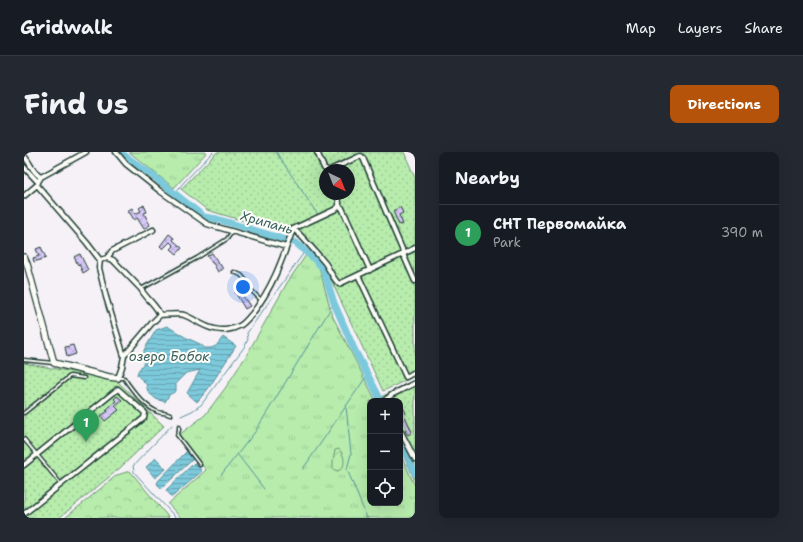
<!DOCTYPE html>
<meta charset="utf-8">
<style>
:root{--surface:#171b24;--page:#242831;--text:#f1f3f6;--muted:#9ea1a6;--line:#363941;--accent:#b45309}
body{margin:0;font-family:"Shantell Sans",sans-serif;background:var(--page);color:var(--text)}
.controls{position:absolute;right:12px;bottom:12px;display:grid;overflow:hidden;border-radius:8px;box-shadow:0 4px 16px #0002}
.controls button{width:36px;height:36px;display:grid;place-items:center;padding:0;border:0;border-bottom:1px solid var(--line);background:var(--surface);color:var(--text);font:20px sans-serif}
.compass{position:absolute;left:295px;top:12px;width:36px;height:36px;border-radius:50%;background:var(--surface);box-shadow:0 4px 16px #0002;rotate:137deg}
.you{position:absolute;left:219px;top:135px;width:14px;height:14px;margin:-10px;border:3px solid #fff;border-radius:50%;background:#1a73e8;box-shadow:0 0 0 6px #1a73e833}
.badge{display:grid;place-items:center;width:26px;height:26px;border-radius:50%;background:var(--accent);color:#fff;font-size:13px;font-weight:700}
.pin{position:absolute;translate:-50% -33px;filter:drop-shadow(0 1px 2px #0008)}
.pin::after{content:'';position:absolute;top:21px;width:14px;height:12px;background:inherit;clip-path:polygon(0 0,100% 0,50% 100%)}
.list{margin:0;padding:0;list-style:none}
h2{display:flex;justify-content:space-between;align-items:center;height:52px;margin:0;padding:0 16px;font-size:17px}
h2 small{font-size:13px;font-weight:400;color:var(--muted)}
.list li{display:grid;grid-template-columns:26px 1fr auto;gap:12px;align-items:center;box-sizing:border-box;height:56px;padding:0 16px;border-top:1px solid var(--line)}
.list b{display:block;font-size:15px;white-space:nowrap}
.list p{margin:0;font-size:13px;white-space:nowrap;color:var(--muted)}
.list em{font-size:13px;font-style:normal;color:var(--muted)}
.icon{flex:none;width:22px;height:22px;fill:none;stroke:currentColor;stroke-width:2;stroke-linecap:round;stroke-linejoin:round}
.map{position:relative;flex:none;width:391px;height:366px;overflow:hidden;border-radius:8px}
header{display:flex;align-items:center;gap:24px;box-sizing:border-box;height:56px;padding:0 20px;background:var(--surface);border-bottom:1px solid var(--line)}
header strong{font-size:19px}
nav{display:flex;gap:22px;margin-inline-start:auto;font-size:14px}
.intro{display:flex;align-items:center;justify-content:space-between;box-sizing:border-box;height:96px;padding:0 24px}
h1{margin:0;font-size:28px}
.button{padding:10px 18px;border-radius:8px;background:var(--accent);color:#fff;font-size:14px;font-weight:700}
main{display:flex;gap:24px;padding:0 24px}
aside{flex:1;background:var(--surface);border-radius:8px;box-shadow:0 4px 16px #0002}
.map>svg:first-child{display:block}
</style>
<header>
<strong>Gridwalk</strong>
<nav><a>Map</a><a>Layers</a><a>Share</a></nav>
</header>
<div class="intro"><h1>Find us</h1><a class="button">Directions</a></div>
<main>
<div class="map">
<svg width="391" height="366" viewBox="0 0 391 366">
<defs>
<pattern id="grass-tufts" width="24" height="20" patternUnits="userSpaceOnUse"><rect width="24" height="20" fill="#b7ecad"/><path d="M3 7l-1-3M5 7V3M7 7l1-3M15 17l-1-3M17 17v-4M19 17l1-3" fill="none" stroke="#9dcb95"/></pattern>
<pattern id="forest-crowns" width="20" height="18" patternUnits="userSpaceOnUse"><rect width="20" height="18" fill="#b7ecad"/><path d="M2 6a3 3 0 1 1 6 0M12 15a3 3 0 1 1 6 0" fill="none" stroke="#9dcb95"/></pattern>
<pattern id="garden-dots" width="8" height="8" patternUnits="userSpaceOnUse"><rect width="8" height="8" fill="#b7ecad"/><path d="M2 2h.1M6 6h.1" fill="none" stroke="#9dcb95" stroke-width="1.8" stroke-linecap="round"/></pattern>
<pattern id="water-rules" width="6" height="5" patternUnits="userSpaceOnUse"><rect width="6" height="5" fill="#7dc9dc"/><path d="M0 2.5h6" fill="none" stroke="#66a4b3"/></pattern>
<pattern id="building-cross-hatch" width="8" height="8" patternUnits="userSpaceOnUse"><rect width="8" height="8" fill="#d8c7f8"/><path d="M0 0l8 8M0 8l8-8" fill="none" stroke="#b9acd5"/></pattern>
</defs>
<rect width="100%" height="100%" fill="#f6f1f7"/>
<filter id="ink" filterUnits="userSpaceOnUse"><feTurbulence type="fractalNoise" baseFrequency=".025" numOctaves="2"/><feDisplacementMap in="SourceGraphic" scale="8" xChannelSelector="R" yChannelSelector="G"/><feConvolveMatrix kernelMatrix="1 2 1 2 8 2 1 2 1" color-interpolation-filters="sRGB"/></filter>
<g filter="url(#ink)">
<path fill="url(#grass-tufts)" stroke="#6b9470" d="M105,0h78l-33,36z
M282,103l13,12 13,48 44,86h-6v102h30v-50l15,33v32h-81v-1l-3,1h-150l-13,-14 38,-34 -27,-35 26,-20 21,-28 20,-31 41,-73z"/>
<path fill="url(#forest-crowns)" stroke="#6b9470" d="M315,297c6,6 8,20 -2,22l-4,-2v-8l2,-11z
M106,319l39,47h-104l52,-43z"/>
<path fill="url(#garden-dots)" stroke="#6b9470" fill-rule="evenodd" d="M193,0h187l11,26v198l-32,15 -59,-126 -30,-33 -7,-6 -33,-2 -47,-14 -26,-21zM301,18h24v24h-24z
M0,211l92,17 48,46 -44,42 -61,50h-35z
M391,228v101l-15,-33v-47h-22l-1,-2z"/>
<path fill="url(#water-rules)" stroke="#579199" d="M143,174l18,11 15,7 5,4h6l5,-2 7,-9 13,9 -28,43 -11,13 -10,-9 13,-23 -14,3 -10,10v8l-7,4 -4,7 -9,-3 -8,-7 -2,-8 -9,-9 1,-4 6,-8v-13l12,-20z
M162,300l3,1 4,6 -2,2 -29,27h-1l-4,-4 1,-3z
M132,306l10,11 -11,9 -9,-11z
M170,311l8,8 -30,26 -6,-7z"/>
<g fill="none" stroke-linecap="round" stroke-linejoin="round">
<path stroke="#579199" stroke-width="1" d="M252,0l42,63
M151,41l9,-11 29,-30
M322,254l5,48 -4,15 20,49
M157,264l11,-5 9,-6 44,-59 3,-7 -1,-6 58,-82
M148,273l-39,41 1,6 42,46
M214,303l26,34
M279,317l65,-95
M197,323l34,-43 79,-129"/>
<path stroke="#7dc9dc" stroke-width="7" d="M96,0l33,24 51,41 13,2 79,24 18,16 9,9 11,35 20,46 20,38 7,14
M376,289l15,32"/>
</g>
<path fill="url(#building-cross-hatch)" stroke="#1f3d34" d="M120,53l3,7 -3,1 6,12 -6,4 -7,-11 -3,2 -4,-7h-1l-2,-2 5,-3 3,6 6,-3 -2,-3z
M376,55l3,6 -4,2 4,9 -4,1 -6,-14z
M145,82l5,4 -1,2 9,8 -5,6 -6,-5 3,-3 -4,-4 -7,7 -3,-3z
M17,95l5,11 -12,4 -1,-4 6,-2 -3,-7z
M188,101l7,11h1l3,5 -5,3 -5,-9h-1l-5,-7z
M56,102l8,16 -5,3 -4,-9 -1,1 -4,-8z
M215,138l11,16 -5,3 -10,-17z
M49,193l3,9 -9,3 -2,-10z
M93,244l5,4 -7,6 4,4 -14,11 -4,-5 7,-5 -2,-1 10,-9 -2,-2z
M379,255l3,6 -2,1 8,18 -4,3 -3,-4 2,-1 -7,-16v-6z"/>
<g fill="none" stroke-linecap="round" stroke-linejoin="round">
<defs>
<path id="lane" d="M210,120l7,3 7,8 -1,3 14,14
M117,137l56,-31 30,-19 5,-7
M0,208l29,3
M95,226h5c8,12 21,29 34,34 5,2 6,0 12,3
M0,261l46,-37 14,2
M155,274v4l-2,5 23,30
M0,287l37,45"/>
<path id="street" d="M92,0l10,12 34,27 47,33 79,23
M293,0l7,16 3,2
M0,4c6,6 9,18 17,21
M0,15l14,15v1
M306,18l28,-13 3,-1 2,2 39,91 1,5 12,-6
M14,30l3,-5 45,-25
M13,33l50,58 13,17
M0,44l13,-11
M315,54l3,2 28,62
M269,77c6,3 26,27 32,34 5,7 8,16 14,21l64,-30 12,27
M83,106l5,-7 41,-21
M76,108l7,-2 6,2 28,29c5,10 15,15 19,26 6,0 19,-2 24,0 11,4 19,12 31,14 7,2 17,1 24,-3 5,-2 9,-8 13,-12 21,-27 30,-54 41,-85l43,-20 3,-3v-4l-2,-8
M76,108l-1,8 7,29 18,59 -2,11 -4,11
M334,123l48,102 9,-5
M100,204l28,-33 8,-8
M361,249v-1l8,-6 22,-11
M376,278l15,29
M0,313l94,-76 27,24 -1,5 -120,96"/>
<path id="secondary" d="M0,105l3,7 27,99 55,14 9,1"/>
</defs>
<use href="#lane" stroke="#1f3d34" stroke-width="5"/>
<use href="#street" stroke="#1f3d34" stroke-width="7"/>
<use href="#secondary" stroke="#1f3d34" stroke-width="8"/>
<use href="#lane" stroke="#fdfcf7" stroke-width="2"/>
<use href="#street" stroke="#fdfcf7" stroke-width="4"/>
<use href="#secondary" stroke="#fdfcf7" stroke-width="5.5"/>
</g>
</g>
<g text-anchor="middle" stroke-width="4" stroke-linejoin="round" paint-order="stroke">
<g font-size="13" font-style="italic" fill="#36605e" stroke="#fdfcf7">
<text transform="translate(243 70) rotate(16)" y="5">Хрипань</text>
<text x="145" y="209">озеро Бобок</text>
</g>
</g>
</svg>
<div class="controls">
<button>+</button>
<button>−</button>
<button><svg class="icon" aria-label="locate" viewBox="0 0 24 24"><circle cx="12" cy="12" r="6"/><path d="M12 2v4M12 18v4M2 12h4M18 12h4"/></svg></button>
</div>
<svg class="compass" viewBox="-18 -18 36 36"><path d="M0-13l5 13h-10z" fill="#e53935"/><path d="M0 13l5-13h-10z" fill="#9ea1a6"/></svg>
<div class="you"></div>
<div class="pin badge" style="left:62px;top:290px;background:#2e9e5b">1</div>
</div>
<aside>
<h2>Nearby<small></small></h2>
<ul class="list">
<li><span class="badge" style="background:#2e9e5b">1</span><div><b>СНТ Первомайка</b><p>Park</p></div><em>390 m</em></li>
</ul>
</aside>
</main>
